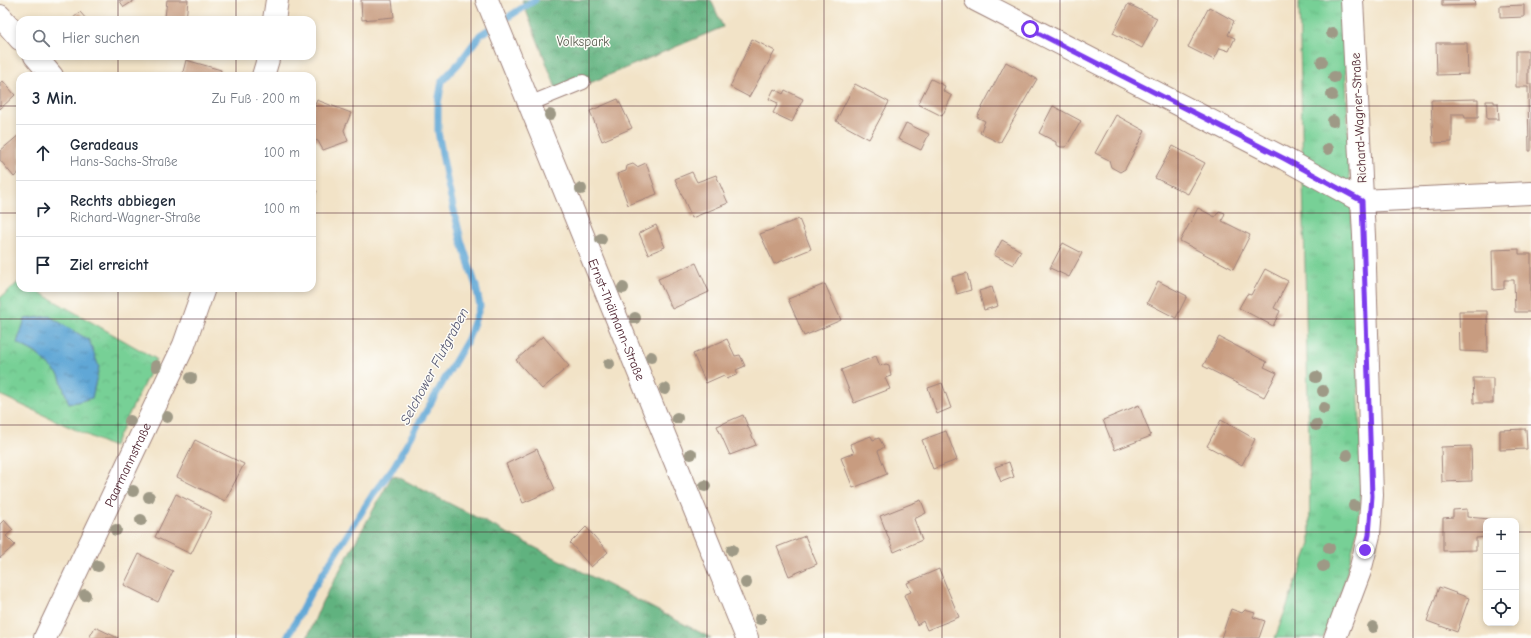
<!DOCTYPE html>
<html lang="de">
<meta charset="utf-8">
<style>
:root{--surface:#fff;--page:#f6f6f7;--text:#1f2937;--muted:#747a83;--line:#e0e1e3}
body{margin:0;font-family:"Comic Neue",sans-serif;background:var(--page);color:var(--text)}
.controls{position:absolute;right:12px;bottom:12px;display:grid;overflow:hidden;border-radius:8px;box-shadow:0 2px 6px #0003}
.controls button{width:36px;height:36px;display:grid;place-items:center;padding:0;border:0;border-bottom:1px solid var(--line);background:var(--surface);color:var(--text);font:20px sans-serif}
.stop{position:absolute;width:12px;height:12px;margin:-9px;border:3px solid #7c3aed;border-radius:50%;background:#fff}
.stop.end{background:#7c3aed;border-color:#fff;box-shadow:0 1px 4px #0008}
.list{margin:0;padding:0;list-style:none}
h2{display:flex;justify-content:space-between;align-items:center;height:52px;margin:0;padding:0 16px;font-size:17px}
h2 small{font-size:13px;font-weight:400;color:var(--muted)}
.list li{display:grid;grid-template-columns:26px 1fr auto;gap:12px;align-items:center;box-sizing:border-box;height:56px;padding:0 16px;border-top:1px solid var(--line)}
.list b{display:block;font-size:15px;white-space:nowrap}
.list p{margin:0;font-size:13px;white-space:nowrap;color:var(--muted)}
.list em{font-size:13px;font-style:normal;color:var(--muted)}
.icon{flex:none;width:22px;height:22px;fill:none;stroke:currentColor;stroke-width:2;stroke-linecap:round;stroke-linejoin:round}
.map{position:relative;flex:none;width:1531px;height:638px;overflow:hidden}
.search{position:absolute;background:var(--surface);box-shadow:0 2px 6px #0003;left:16px;top:16px;width:300px;height:44px;display:flex;align-items:center;gap:10px;box-sizing:border-box;padding:0 14px;border-radius:12px;color:var(--muted);font-size:15px}
.panel{position:absolute;background:var(--surface);box-shadow:0 2px 6px #0003;left:16px;top:72px;width:300px;height:220px;border-radius:12px}
.map>svg:first-child{display:block}
</style>
<div class="map">
<svg width="1531" height="638" viewBox="0 0 1531 638">
<defs>
<pattern id="grass-tufts" width="24" height="20" patternUnits="userSpaceOnUse"><rect width="24" height="20" fill="#77d096"/><path d="M3 7l-1-3M5 7V3M7 7l1-3M15 17l-1-3M17 17v-4M19 17l1-3" fill="none" stroke="#68b281"/></pattern>
<pattern id="forest-crowns" width="20" height="18" patternUnits="userSpaceOnUse"><rect width="20" height="18" fill="#61b27f"/><path d="M2 6a3 3 0 1 1 6 0M12 15a3 3 0 1 1 6 0" fill="none" stroke="#529068"/></pattern>
<pattern id="park-crowns" width="20" height="18" patternUnits="userSpaceOnUse"><rect width="20" height="18" fill="#77d096"/><path d="M2 6a3 3 0 1 1 6 0M12 15a3 3 0 1 1 6 0" fill="none" stroke="#68b281"/></pattern>
<pattern id="water-ripples" width="26" height="14" patternUnits="userSpaceOnUse"><rect width="26" height="14" fill="#60a7d6"/><path d="M2 4q2-2 4 0t4 0M15 11q2-2 4 0t4 0" fill="none" stroke="#5187ae"/></pattern>
</defs>
<rect width="100%" height="100%" fill="#fdfcf7"/>
<filter id="ink" filterUnits="userSpaceOnUse"><feTurbulence type="fractalNoise" baseFrequency=".025" numOctaves="2"/><feDisplacementMap in="SourceGraphic" scale="8" xChannelSelector="R" yChannelSelector="G"/><feConvolveMatrix kernelMatrix="1 2 1 2 8 2 1 2 1" color-interpolation-filters="sRGB"/></filter>
<filter id="wash" filterUnits="userSpaceOnUse"><feTurbulence type="fractalNoise" baseFrequency=".012" numOctaves="4" result="noise"/><feDisplacementMap in="SourceGraphic" scale="16" xChannelSelector="R" yChannelSelector="G"/><feGaussianBlur stdDeviation="0.9" result="paint"/><feColorMatrix in="noise" values="0 0 0 0 0 0 0 0 0 0 0 0 0 0 0 0 0 1.4 0 .05"/><feComposite in="paint" operator="in"/></filter>
<g filter="url(#wash)">
<rect width="100%" height="100%" fill="#f2e3c7"/>
<path fill="url(#grass-tufts)" stroke="#607860" d="M1299,0h44l19,479 -4,49 -15,60 -20,50h-48l35,-94 -1,-97z"/>
<path fill="url(#forest-crowns)" stroke="#566855" d="M522,0h189l12,27 -164,69z
M392,476l6,1 313,161h-404l15,-36z"/>
<path fill="url(#park-crowns)" stroke="#607860" d="M20,281v7h12l124,71 -43,88 -113,-52v-97z"/>
<path fill="url(#water-ripples)" stroke="#556380" d="M49,316l40,24 10,27 -7,31 -23,6 -10,-29 -23,-22 -19,-10 8,-24z"/>
<g fill="none" stroke-linecap="round" stroke-linejoin="round">
<path stroke="#60a7d6" stroke-width="7" d="M287,638l23,-44 63,-100 20,-26 75,-129 12,-33 -4,-20 -15,-46 -13,-55 -10,-53v-29l4,-22 17,-18 21,-28 55,-35"/>
</g>
<g id="blocks">
<path fill="#c89c80" d="M119,0h16l-11,7z
M167,0h21l-2,20 -21,-3z
M361,0h31l2,17 -32,3z
M1442,0h32l1,5 -33,1z
M1128,4l29,14 -15,30 -29,-15z
M1524,5v12l-24,1v-12z
M1209,7l25,14 -6,14 7,3 -6,13 -9,-3 -6,12 -26,-13z
M80,12l7,8h-16z
M752,39l23,12 -26,46 -19,-10z
M1436,43h31l1,31 -31,1z
M1516,51h12v33h3v67h-2l-1,-64h-12z
M186,60l35,10 -1,4 5,2h-43z
M1006,62l31,17 -37,64 -20,-10 5,-12 -8,-4z
M931,79l14,7 -2,5 9,5 -10,20 -24,-12z
M3,81l12,14 -15,14v-26z
M855,84l34,18 -20,37 -33,-18z
M774,89l9,5 2,-4 18,9 -11,23 -19,-9 5,-10 -9,-4z
M618,99l14,29 -30,13 -12,-30z
M1478,99v19h-13l-1,-4h-12v28l-19,1 -2,-43z
M317,100l34,13 -7,17 4,11 -25,9 -5,-9 -6,-2v-27z
M1486,101h8v2h4l1,16h-12z
M1053,106l28,15 -15,26h-5l-5,-2v-3l-17,-9z
M1116,115l29,16 -20,38 -5,3 -9,-5 -2,-7 -14,-7z
M906,123l23,11 -8,16 -23,-11z
M20,134v38l-6,5 -14,-17v-9z
M1173,146l32,17 -17,31 -33,-16z
M646,163l11,31 -29,11 -11,-31 9,-3 1,-5 6,-2 4,3z
M692,172l5,10 19,-7 12,28 -36,15 -17,-39z
M312,189l5,2 -5,13z
M1198,208l17,9 4,-6 6,2 -3,8 28,14 -17,34 -53,-28z
M799,219l12,30 -37,15 -14,-30z
M656,225l9,22 -17,7 -9,-21z
M1002,240l19,11 -8,14 -19,-10z
M1063,243l19,10 -13,24 -19,-9z
M1519,249v5h12v58h-16l-1,-32h-10v9l-11,1 -1,-40z
M696,263l13,29 -37,17 -14,-30z
M1265,269l23,12 -14,27 6,3 -7,15 -34,-18 8,-14 4,1z
M967,273l4,17 -14,4 -5,-17z
M1158,281l29,15 -11,22 -29,-15z
M825,284l16,36 -37,16 -16,-37z
M992,287l6,19 -14,4 -5,-19z
M1459,311h28l1,41 -28,-1z
M543,336l26,30 -27,23 -26,-29z
M1219,337l48,25 -3,5 13,6 -13,24 -61,-31z
M727,339l8,17 5,-1 5,11 -9,4 2,4 -11,5 -3,-4 -18,8 -13,-29z
M876,356l4,10 6,-2 3,1 2,11 -6,2 5,11 -36,14 -13,-33z
M1473,378h20v25h-19z
M942,383l9,25 -14,6 -9,-26z
M1139,405l12,31 -36,14 -12,-30z
M743,415l13,30 -26,10 -13,-29z
M1221,420l34,19 -13,26 -35,-19z
M1526,429l1,20 -27,1v-20z
M946,431l11,29 -24,9 -11,-29z
M871,436l2,4 6,-2 5,9 -6,4 9,23 -34,14 -12,-30 13,-5 -4,-9z
M195,440l49,24 -19,37 -48,-24z
M1471,446l1,35 -30,1 -1,-35z
M537,449l18,40 -32,14 -17,-39z
M1009,462l5,15 -13,5 -6,-15z
M176,494l36,18 -21,42 -36,-17z
M921,500l5,13 -12,6 8,21 -28,12 -14,-36z
M1467,509v8l23,2v2h-4v16l-10,1v12l-33,1v-33l10,-1v-7z
M4,520l9,10 -7,6 9,9 -15,13v-34z
M586,527l22,25 -17,15 -21,-24z
M805,536l12,28 -28,12 -12,-29z
M139,554l34,17 -15,31 -34,-17z
M939,569l20,48 -32,13 -4,-9 -6,4 -13,-30 7,-3 -4,-9z
M1439,587l30,11 -12,34 -30,-11z
M1231,609l11,4 3,-3 10,3 -2,4 12,4 -6,17h-38z
M95,627l23,11h-29z"/>
</g>
</g>
<g filter="url(#ink)">
<use href="#blocks" fill-opacity="0" stroke="#9e8179" stroke-width="1"/>
<g fill="none" stroke-linecap="round" stroke-linejoin="round">
<defs>
<path id="service" d="M529,104l54,-22"/>
<g id="minor">
<path d="M976,0l309,159 76,42"/>
<path d="M0,16l20,23"/>
<path d="M274,20l3,-20"/>
<path d="M35,56l17,20"/>
<path d="M263,76l6,-20"/>
<path d="M1361,201l170,-8"/>
<path id="s1" d="M45,638l139,-293 20,-57"/>
<path d="M1335,638l25,-67 9,-36 3,-40 -8,-259 -12,-236"/>
</g>
<g id="tertiary">
<path id="s2" d="M487,0l260,638"/>
</g>
</defs>
<use href="#service" stroke="#9e8179" stroke-width="16"/>
<use href="#minor" stroke="#9e8179" stroke-width="24"/>
<use href="#tertiary" stroke="#9e8179" stroke-width="24"/>
<use href="#service" stroke="#fff" stroke-width="14"/>
<use href="#minor" stroke="#fff" stroke-width="22"/>
<use href="#tertiary" stroke="#fff" stroke-width="22"/>
</g>
<g fill="#9e9986">
<circle cx="1332" cy="33" r="6"/>
<circle cx="1322" cy="62" r="6"/>
<circle cx="1334" cy="77" r="6"/>
<circle cx="1332" cy="95" r="6"/>
<circle cx="550" cy="115" r="6"/>
<circle cx="1333" cy="121" r="6"/>
<circle cx="1328" cy="149" r="6"/>
<circle cx="581" cy="189" r="6"/>
<circle cx="601" cy="239" r="6"/>
<circle cx="623" cy="288" r="6"/>
<circle cx="635" cy="318" r="6"/>
<circle cx="651" cy="357" r="6"/>
<circle cx="609" cy="364" r="6"/>
<circle cx="156" cy="366" r="6"/>
<circle cx="1316" cy="377" r="6"/>
<circle cx="191" cy="378" r="6"/>
<circle cx="665" cy="389" r="6"/>
<circle cx="1323" cy="391" r="6"/>
<circle cx="1324" cy="408" r="6"/>
<circle cx="167" cy="417" r="6"/>
<circle cx="677" cy="418" r="6"/>
<circle cx="130" cy="421" r="6"/>
<circle cx="1316" cy="425" r="6"/>
<circle cx="691" cy="454" r="6"/>
<circle cx="1347" cy="455" r="6"/>
<circle cx="705" cy="486" r="6"/>
<circle cx="133" cy="491" r="6"/>
<circle cx="149" cy="497" r="6"/>
<circle cx="1354" cy="506" r="6"/>
<circle cx="141" cy="520" r="6"/>
<circle cx="116" cy="530" r="6"/>
<circle cx="1329" cy="548" r="6"/>
<circle cx="732" cy="550" r="6"/>
<circle cx="98" cy="566" r="6"/>
<circle cx="1323" cy="566" r="6"/>
<circle cx="746" cy="583" r="6"/>
<circle cx="85" cy="595" r="6"/>
<circle cx="760" cy="619" r="6"/>
<circle cx="1373" cy="627" r="6"/>
</g>
</g>
<g fill="none" stroke-linecap="round" stroke-linejoin="round" filter="url(#ink)">
<path stroke="#7c3aed" stroke-width="5" d="M1030,29l255,130 77,42 10,295 -3,39 -4,15"/>
</g>
<path fill="none" stroke="#4a1f2b" stroke-width="1" stroke-opacity="0.55" d="M118,0v20M236,0v20M353,0v638M471,0v638M589,0v638M707,0v638M824,0v638M942,0v638M1060,0v638M1178,0v638M1295,0v638M1413,0v638M118,56v20M236,56v20M0,106h20M312,106h1219M0,213h20M312,213h1219M118,288v350M236,288v350M0,319h1531M0,425h1531M0,532h1486M1516,532h15"/>
<g text-anchor="middle" stroke-width="3" stroke-linejoin="round" paint-order="stroke">
<g font-size="13" fill="#5a5d50" stroke="#fdfcf7">
<text x="583" y="46">Volkspark</text>
</g>
<g font-size="13" fill="#4a1f2b" stroke="#fdfcf7">
<text transform="translate(1358 118) rotate(-93)" y="5">Richard-Wagner-Straße</text>
<text dy="5" stroke="none"><textPath href="#s2" startOffset="345">Ernst-Thälmann-Straße</textPath></text>
<text dy="5" stroke="none"><textPath href="#s1" startOffset="192">Paarmannstraße</textPath></text>
</g>
<g font-size="14" font-style="italic" fill="#53556f" stroke="#fdfcf7">
<text transform="translate(434 366) rotate(-62)" y="5">Selchower Flutgraben</text>
</g>
</g>
</svg>
<div class="controls">
<button>+</button>
<button>−</button>
<button><svg class="icon" aria-label="locate" viewBox="0 0 24 24"><circle cx="12" cy="12" r="6"/><path d="M12 2v4M12 18v4M2 12h4M18 12h4"/></svg></button>
</div>
<div class="stop" style="left:1030px;top:29px"></div>
<div class="stop end" style="left:1365px;top:550px"></div>
<div class="search"><svg class="icon" aria-label="search" viewBox="0 0 24 24"><circle cx="10" cy="10" r="6"/><path d="M15 15l6 6"/></svg>Hier suchen</div>
<section class="panel">
<h2>3 Min.<small>Zu Fuß · 200 m</small></h2>
<ul class="list">
<li><svg class="icon" aria-label="ahead" viewBox="0 0 24 24"><path d="M12 20V5M6 11l6-6 6 6"/></svg><div><b>Geradeaus</b><p>Hans-Sachs-Straße</p></div><em>100 m</em></li>
<li><svg class="icon" aria-label="right" viewBox="0 0 24 24"><path d="M7 20v-9h11M14 6l5 5-5 5"/></svg><div><b>Rechts abbiegen</b><p>Richard-Wagner-Straße</p></div><em>100 m</em></li>
<li><svg class="icon" aria-label="arrive" viewBox="0 0 24 24"><path d="M6 21V4h12l-3 4 3 4H6"/></svg><div><b>Ziel erreicht</b></div></li>
</ul>
</section>
</div>
